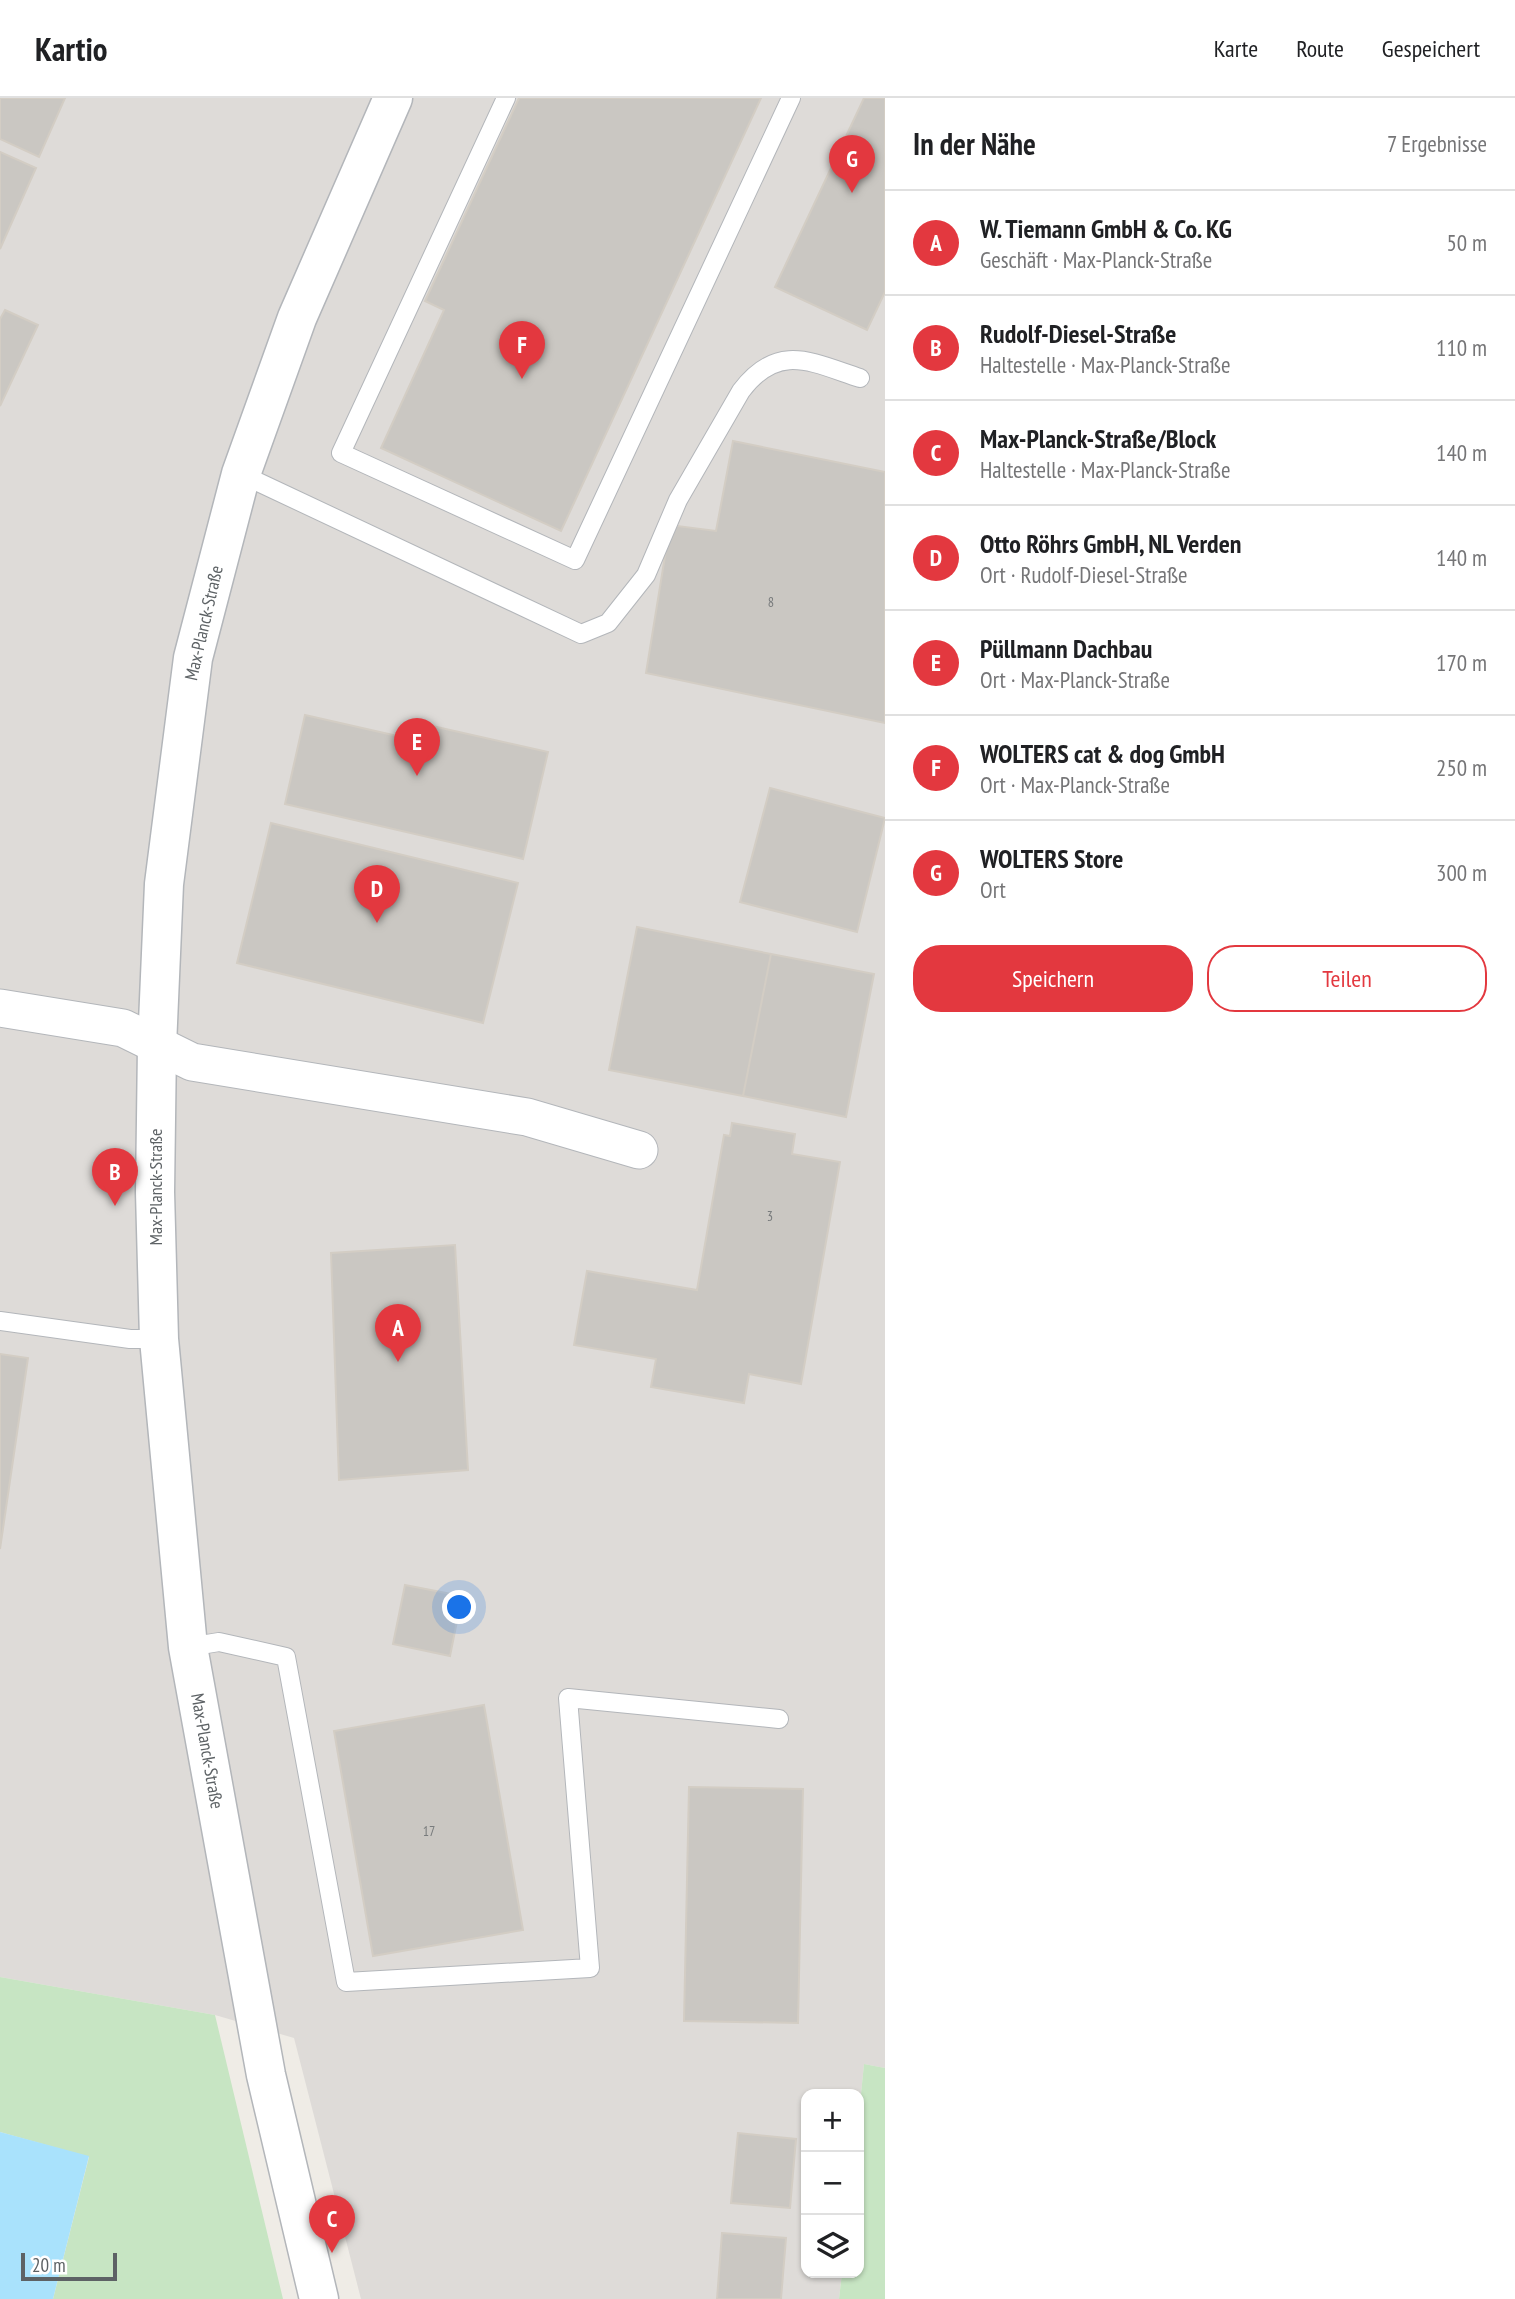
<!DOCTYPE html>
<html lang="de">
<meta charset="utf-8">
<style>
:root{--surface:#fff;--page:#f6f6f6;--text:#202124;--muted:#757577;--line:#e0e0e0;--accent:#e3383f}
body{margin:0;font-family:"PT Sans Narrow",sans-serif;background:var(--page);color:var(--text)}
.controls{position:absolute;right:21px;bottom:21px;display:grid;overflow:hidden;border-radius:14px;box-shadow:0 2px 5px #0004}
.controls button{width:63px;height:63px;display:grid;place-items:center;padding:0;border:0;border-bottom:2px solid var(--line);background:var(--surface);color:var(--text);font:35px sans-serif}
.scale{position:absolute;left:21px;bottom:18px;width:96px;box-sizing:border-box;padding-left:7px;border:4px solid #5d6265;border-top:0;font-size:19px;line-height:24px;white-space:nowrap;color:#5d6265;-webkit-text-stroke:5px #fff;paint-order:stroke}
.you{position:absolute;left:460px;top:1510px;width:24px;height:24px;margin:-18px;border:5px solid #fff;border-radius:50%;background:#1a73e8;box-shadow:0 0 0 10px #1a73e833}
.badge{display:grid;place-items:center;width:46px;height:46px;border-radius:50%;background:var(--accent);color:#fff;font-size:23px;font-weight:700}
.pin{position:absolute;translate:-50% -58px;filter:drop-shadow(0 2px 4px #0008)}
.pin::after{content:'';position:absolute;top:37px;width:24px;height:21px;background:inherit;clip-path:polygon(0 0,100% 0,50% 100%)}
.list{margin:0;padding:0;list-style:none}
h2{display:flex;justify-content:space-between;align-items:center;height:91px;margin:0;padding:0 28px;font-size:30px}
h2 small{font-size:23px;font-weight:400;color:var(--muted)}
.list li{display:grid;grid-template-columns:46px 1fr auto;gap:21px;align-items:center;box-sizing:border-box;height:105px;padding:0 28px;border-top:2px solid var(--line)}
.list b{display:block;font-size:26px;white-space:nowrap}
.list p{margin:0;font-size:23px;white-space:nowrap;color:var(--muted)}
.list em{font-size:23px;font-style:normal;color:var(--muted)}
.actions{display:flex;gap:14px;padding:21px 28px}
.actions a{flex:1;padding:16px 0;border:2px solid var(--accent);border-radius:28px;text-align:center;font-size:24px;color:var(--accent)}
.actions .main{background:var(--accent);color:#fff}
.icon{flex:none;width:38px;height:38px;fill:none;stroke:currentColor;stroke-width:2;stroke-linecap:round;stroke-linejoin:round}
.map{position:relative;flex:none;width:885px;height:2201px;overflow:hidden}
header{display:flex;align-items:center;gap:42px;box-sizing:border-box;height:98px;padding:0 35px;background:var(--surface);border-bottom:2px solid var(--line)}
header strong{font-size:33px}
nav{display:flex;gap:38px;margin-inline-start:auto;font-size:24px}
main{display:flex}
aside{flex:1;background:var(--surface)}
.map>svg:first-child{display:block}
</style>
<header>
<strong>Kartio</strong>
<nav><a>Karte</a><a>Route</a><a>Gespeichert</a></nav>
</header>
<main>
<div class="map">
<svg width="885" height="2201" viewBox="0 0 885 2201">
<rect width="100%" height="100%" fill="#efece6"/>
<path fill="#dedbd8" d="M0,0h885v1970l-21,-4 -5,50v-20h-53v179h36l-3,26h-478l-67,-261 -79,-23 -215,-38z"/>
<path fill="#c7e5c3" d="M0,1879l215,38 68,284h-230l36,-142 -89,-25z
M864,1966l21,4v231h-46l3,-26h17v-159z"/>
<path fill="#a9e2fc" d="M0,2034l89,24 -36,143h-53z"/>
<path fill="#cac7c2" stroke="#d3cdc4" stroke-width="2" d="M0,0h65l-26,59 -39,-18z
M519,0h242l-200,433 -180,-83 63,-138 -19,-9z
M864,0h21v194l-18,38 -92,-43z
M0,54l36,16 -36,81z
M5,212l33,15 -38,81v-87z
M733,343l152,31v251l-239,-50 24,-148 46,6z
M305,617l110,25 4,-17 129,29 -25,107 -238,-55z
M770,690l115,30 -28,114 -117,-30z
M271,725l247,60 -35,140 -246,-60z
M637,829l134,27 -28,142 -134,-26z
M771,856l103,20 -28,143 -103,-21z
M732,1025l63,11 -3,20 48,8 -39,222 -52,-10 -5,29 -93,-16 5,-28 -82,-14 13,-74 110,19 27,-155 6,1z
M455,1147l13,225 -129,10 -8,-227z
M0,1256l28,4 -28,191z
M405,1487l57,11 -12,60 -57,-12z
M484,1607l39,225 -150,26 -39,-225z
M689,1689l114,2 -5,234 -114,-2z
M738,2035l58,6 -6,69 -59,-5z
M722,2135l64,5 -5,61h-64z"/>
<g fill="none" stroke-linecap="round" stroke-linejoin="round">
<defs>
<path id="service" d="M506,0l-165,355 234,107 216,-462
M241,376l340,160 27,-11 38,-48 32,-75 63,-109c37,-49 70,-29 119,-13
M0,1223l130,18h29
M188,1549l31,-5 67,15 60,325 244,-14 -22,-270 211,21"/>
<path id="minor" d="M0,910l123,20 69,34 335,55 112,33"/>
<path id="tertiary" d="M319,2201l-53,-224 -78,-428 -29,-308 -4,-147 2,-146 7,-162 29,-226 48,-184 56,-156 96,-220"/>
</defs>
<use href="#service" stroke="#b3b6ba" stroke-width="20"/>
<use href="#minor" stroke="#b3b6ba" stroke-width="39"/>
<use href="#tertiary" stroke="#b3b6ba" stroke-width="41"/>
<use href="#service" stroke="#fff" stroke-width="18"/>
<use href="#minor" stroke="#fff" stroke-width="37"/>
<use href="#tertiary" stroke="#fff" stroke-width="38"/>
</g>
<g text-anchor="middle" stroke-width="7" stroke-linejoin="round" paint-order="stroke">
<g font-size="14" fill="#787b7c">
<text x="771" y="509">8</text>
<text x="770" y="1123">3</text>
<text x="429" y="1738">17</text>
</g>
<g font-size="18" fill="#5d6265" stroke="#fff">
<text transform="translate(204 525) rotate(-77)" y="6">Max-Planck-Straße</text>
<text transform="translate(156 1089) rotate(-90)" y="6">Max-Planck-Straße</text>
<text transform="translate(207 1653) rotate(80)" y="6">Max-Planck-Straße</text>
</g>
</g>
</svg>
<div class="controls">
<button>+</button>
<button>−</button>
<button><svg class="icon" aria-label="layers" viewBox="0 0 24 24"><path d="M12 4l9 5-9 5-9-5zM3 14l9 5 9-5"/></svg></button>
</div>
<div class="scale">20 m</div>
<div class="you"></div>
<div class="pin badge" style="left:398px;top:1264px">A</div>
<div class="pin badge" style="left:115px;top:1108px">B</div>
<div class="pin badge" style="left:332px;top:2155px">C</div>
<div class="pin badge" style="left:377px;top:825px">D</div>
<div class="pin badge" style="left:417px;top:678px">E</div>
<div class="pin badge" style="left:522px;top:281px">F</div>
<div class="pin badge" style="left:852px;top:95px">G</div>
</div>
<aside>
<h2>In der Nähe<small>7 Ergebnisse</small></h2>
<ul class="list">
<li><span class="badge">A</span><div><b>W. Tiemann GmbH &amp; Co. KG</b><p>Geschäft · Max-Planck-Straße</p></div><em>50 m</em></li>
<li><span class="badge">B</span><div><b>Rudolf-Diesel-Straße</b><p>Haltestelle · Max-Planck-Straße</p></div><em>110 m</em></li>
<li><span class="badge">C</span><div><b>Max-Planck-Straße/Block</b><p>Haltestelle · Max-Planck-Straße</p></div><em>140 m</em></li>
<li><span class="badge">D</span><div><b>Otto Röhrs GmbH, NL Verden</b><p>Ort · Rudolf-Diesel-Straße</p></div><em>140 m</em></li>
<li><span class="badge">E</span><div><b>Püllmann Dachbau</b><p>Ort · Max-Planck-Straße</p></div><em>170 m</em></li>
<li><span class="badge">F</span><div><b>WOLTERS cat &amp; dog GmbH</b><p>Ort · Max-Planck-Straße</p></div><em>250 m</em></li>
<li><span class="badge">G</span><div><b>WOLTERS Store</b><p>Ort</p></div><em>300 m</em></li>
</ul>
<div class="actions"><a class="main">Speichern</a><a>Teilen</a></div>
</aside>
</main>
